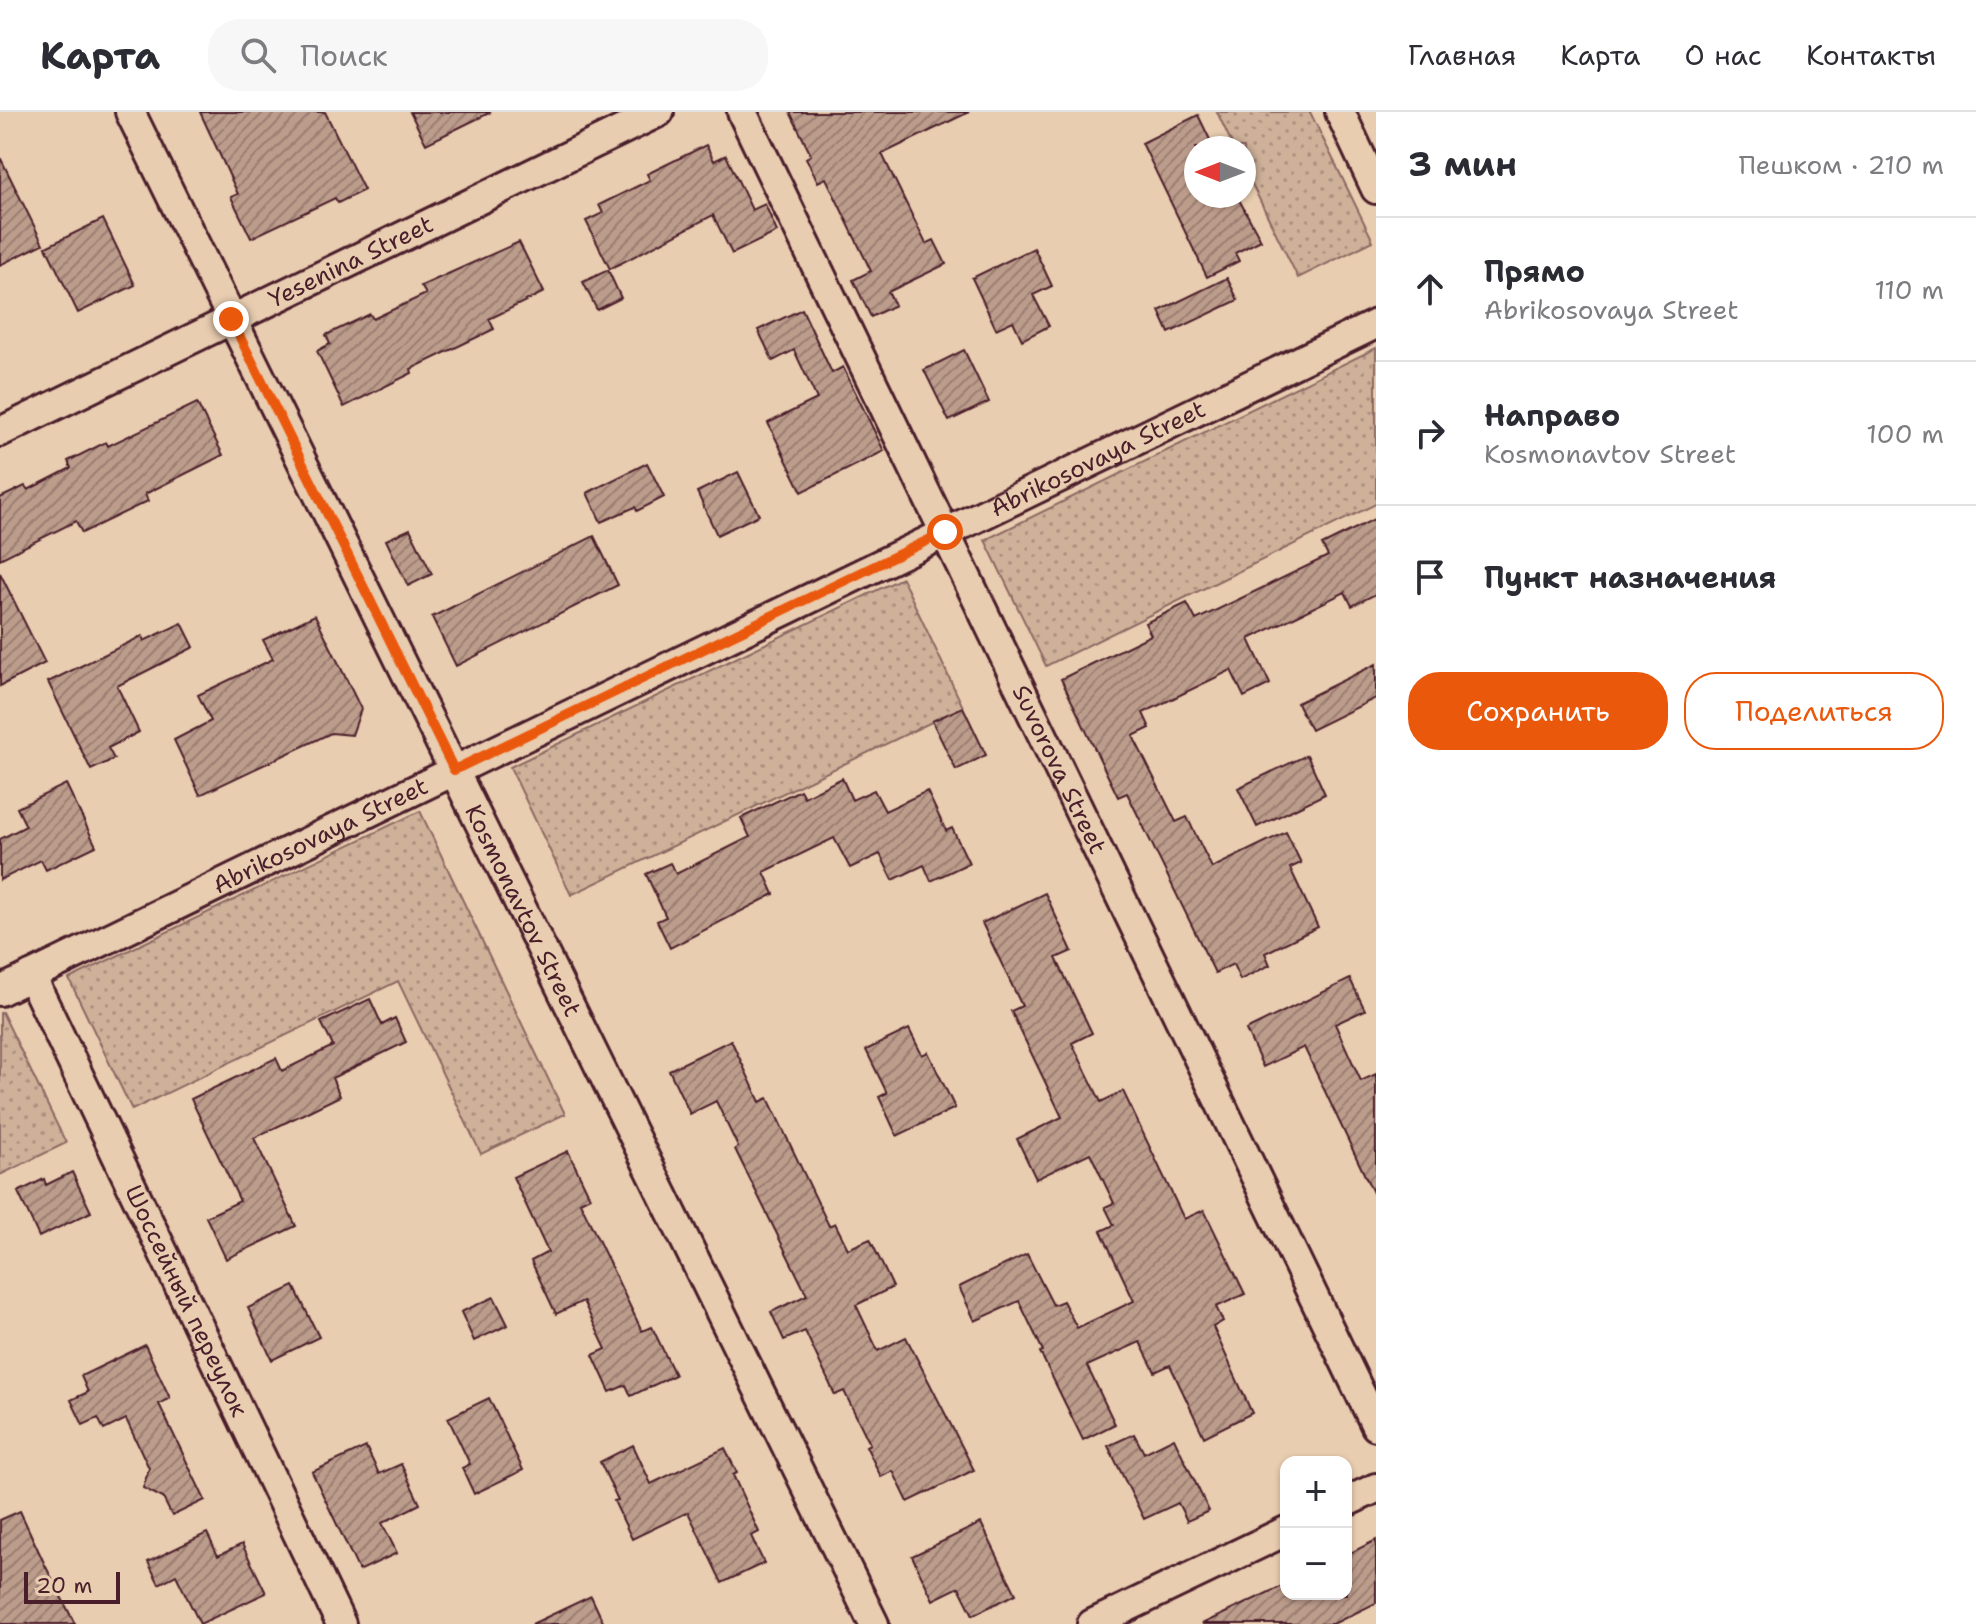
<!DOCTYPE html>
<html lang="ru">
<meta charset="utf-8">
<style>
:root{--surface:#fff;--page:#f7f7f7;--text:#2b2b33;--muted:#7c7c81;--line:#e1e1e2;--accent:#ea580c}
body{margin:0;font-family:"Shantell Sans",sans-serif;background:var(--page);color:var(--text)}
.controls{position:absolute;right:24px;bottom:24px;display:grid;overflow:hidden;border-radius:16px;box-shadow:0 2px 6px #0004}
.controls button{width:72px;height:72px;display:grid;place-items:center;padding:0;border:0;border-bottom:2px solid var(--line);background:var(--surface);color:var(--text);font:40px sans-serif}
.compass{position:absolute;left:1184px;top:24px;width:72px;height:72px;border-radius:50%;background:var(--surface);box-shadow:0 2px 6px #0004;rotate:270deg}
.scale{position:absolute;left:24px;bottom:20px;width:96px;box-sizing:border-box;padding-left:8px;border:4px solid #4a1f2b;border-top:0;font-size:22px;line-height:28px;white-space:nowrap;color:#4a1f2b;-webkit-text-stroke:6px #e9cdb0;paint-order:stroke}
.stop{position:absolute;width:24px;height:24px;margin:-18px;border:6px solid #ea580c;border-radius:50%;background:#fff}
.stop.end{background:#ea580c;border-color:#fff;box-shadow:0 2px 8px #0008}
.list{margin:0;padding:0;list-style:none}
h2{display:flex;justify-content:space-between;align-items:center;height:104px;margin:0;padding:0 32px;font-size:34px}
h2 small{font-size:26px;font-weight:400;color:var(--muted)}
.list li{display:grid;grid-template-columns:52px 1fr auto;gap:24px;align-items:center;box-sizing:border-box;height:144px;padding:0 32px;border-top:2px solid var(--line)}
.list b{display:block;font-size:30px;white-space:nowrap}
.list p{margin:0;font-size:26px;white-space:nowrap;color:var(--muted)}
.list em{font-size:26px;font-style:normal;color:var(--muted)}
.actions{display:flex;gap:16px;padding:24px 32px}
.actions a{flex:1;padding:18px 0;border:2px solid var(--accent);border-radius:32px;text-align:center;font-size:28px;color:var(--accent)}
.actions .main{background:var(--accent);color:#fff}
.icon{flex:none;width:44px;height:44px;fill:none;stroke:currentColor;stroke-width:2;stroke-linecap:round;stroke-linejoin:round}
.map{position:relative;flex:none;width:1376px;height:1512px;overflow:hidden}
header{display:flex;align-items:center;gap:48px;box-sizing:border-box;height:112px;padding:0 40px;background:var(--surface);border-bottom:2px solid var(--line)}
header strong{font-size:38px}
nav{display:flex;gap:44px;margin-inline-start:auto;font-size:28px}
.search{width:560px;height:72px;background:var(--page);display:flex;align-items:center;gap:20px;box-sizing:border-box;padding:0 28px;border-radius:32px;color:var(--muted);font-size:30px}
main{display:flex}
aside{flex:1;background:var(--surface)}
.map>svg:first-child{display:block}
</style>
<header>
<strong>Карта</strong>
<div class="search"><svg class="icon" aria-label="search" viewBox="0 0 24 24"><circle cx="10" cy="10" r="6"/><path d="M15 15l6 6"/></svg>Поиск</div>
<nav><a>Главная</a><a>Карта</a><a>О нас</a><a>Контакты</a></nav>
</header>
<main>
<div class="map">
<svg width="1376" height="1512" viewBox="0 0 1376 1512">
<defs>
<pattern id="grass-dots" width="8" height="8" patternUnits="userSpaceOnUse" patternTransform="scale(2)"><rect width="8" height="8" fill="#cfb19a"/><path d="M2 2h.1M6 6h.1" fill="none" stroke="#aa8f7e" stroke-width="1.8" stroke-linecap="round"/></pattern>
<pattern id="building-hatch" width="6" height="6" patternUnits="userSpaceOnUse" patternTransform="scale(2)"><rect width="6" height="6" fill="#bc9c8b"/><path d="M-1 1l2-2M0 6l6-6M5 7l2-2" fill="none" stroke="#9b7f72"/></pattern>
</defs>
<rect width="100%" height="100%" fill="#e9cdb0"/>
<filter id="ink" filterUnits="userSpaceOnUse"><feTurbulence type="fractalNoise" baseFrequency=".0125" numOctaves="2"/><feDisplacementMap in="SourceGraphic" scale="16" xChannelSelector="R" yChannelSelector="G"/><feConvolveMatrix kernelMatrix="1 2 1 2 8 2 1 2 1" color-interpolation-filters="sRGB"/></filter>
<g filter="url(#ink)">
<path fill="url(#grass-dots)" stroke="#8c6862" stroke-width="2" d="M1217,0h93l63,129 -75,37 -54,-110v-20h-10z
M1376,236v156l-330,162 -61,-126z
M902,466l61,129 -392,188 -61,-128z
M420,699l145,303 -84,40 -83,-173 -266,129 -63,-131z
M2,900l64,131 -66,32v-162z"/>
<path fill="url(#building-hatch)" stroke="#4a1f2b" stroke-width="2" d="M200,0h125l39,78 -26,13 -3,-5 -84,40 -20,-41 7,-3z
M410,0h81l-65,32z
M790,0h179l-87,42 44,90 8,-4 12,24 -58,28 7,13 -24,12 -18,-37 18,-9 -45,-93 -8,4 -12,-24 5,-3z
M1198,3l16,33h-18v48h41l24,44 -26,13 4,8 -32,16 -65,-134z
M706,33l8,16 12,-6 26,55 13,-6 12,28 -45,22 -19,-39 -103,54 -24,-48 17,-8 -4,-8 51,-25 -3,-6z
M0,45l43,87 -43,21z
M103,107l32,66 -57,28 -32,-66z
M519,130l25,50 -55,27 5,10 -83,40 1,4 -68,34 -27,-56 13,-7 -4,-9 44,-21 3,5 53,-25 -5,-8z
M1034,136l18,38 -19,9 16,31 -27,14 -9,-19 -17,8 -24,-51z
M608,158l13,28 -24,12 -14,-28z
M1227,166l11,22 -69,33 -10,-22z
M802,197l30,64 11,-6 41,84 -82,41 -34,-69 49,-24 -23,-49 -21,11 -15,-31z
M964,238l25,52 -40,19 -25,-51z
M197,291l26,52 -78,39 3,7 -66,32 -6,-12 -76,38v-61l25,-12 3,4 43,-22 -3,-7 38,-19 2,4z
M647,351l17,34 -27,14 -2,-4 -34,15 -14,-29z
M738,360l21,43 -42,20 -20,-43z
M1376,406v76l-24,12 -7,-14 -96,47 21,45 -26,13 -13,-27 -88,43 7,15 -17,8 43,86 11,-5 25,51 74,-36 15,31 -11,5 28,59 -53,26 5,12 -30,15 -7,-16 -18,9 -88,-180 -9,4 -57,-118 90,-44 -6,-12 42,-20 9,17 132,-64 -6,-11z
M410,417l22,45 -24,12 -22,-46z
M594,424l24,49 -162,81 -24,-49z
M0,461l45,90 -45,23z
M315,503l46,94 -9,26 -21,-2 -131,62 -26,-55 37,-19 -13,-26 75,-36 -10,-19z
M182,511l12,24 -77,39 22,46 -31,16 6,11 -23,11 -43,-88 94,-46 2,5z
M1376,552v34l-65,32 -14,-27z
M963,595l23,48 -30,15 -24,-49z
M1307,643l18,39 -68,33 -19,-39z
M842,666l10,22 22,-10 11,21 42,-20 19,40 6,-3 17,35 -38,18 -7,-16 -31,15 -13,-26 -30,14 -16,-30 -70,34 10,22 -104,54 -13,-27 9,-4 -20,-43 24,-11 6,11 74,-37 -9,-19 59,-28 4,7z
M66,672l30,62 -50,24 -5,-10 -41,20v-41l26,-13 -9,-18z
M1045,781l27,58 -16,7 36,75 -20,10 29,59 22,-11 61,128 20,-9 41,84 -29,13 7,14 -10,6 39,86 -48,24 -34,-72 -15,7 -15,-30 -53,24 28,58 -32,16 -43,-88 3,-1 -24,-50 -44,20 -16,-34 68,-33 26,51 10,-4 14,27 57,-27 -33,-70 13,-6 -9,-18 9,-4 -24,-50 -54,26 -19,-40 45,-22 -51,-106 11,-5 -40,-83z
M1350,867l15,31 -30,14 26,57 15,-7v125l-72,-152 -41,20 -17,-37z
M370,887l12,26 13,-7 11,24 -74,36 8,18 -86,42 42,88 -70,33 -20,-42 34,-16 -49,-102 85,-41 6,13 51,-25 -12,-24z
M909,917l13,26 6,-3 27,56 -58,28 -18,-39 8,-4 -21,-43z
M731,928l29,62 8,-4 61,128 6,-3 13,26 22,-10 23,48 -37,18 22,46 28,-14 68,133 -66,32 -15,-31 -12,6 -15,-31 4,-2 -26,-53 -9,4 -30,-64 -21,9 -13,-28 36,-17 -72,-146 3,-2 -22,-46 -26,13 -21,-44z
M568,1039l22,46 -10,5 62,129 10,-4 23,48 -44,21 -5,-11 -16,7 -17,-37 13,-6 -23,-48 -27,13 -25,-53 17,-9 -35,-75z
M72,1060l19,40 -52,25 -21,-45 26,-13 2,6z
M294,1174l25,51 -47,23 -24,-52z
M494,1185l14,28 -34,16 -13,-29z
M145,1233l25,53 -11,6 46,96 -33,16 -9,-18 -20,-10 6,-20 -23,-49 -22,11 -6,-12 -15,7 -12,-25 17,-8 -7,-16z
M489,1286l34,72 -49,24 -12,-26 8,-4 -22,-46z
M1134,1322l10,19 30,-15 35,73 -22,10 -9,-18 -34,16 -36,-73z
M633,1333l18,39 74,-36 12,25 -4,2 26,57 -8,4 13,27 -42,20 -34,-71 -56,27 -18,-38 4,-1 -18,-38z
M366,1335l13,27 22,-10 19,40 -38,19 15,30 -38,18 -47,-99z
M20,1399l25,54 30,59h-75v-104z
M981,1411l35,71 -43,21 -14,-28 -26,13 -21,-44z
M207,1421l11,23 24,-12 24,49 -66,31 -24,-49 -17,9 -11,-22z
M1376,1428v63l-43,21h-131l84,-40v10h60v-39z
M591,1484l13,28h-72z"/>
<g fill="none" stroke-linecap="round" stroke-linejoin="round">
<defs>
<g id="minor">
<path id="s1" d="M130,0l744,1512"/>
<path id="s2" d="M742,0l634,1314"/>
<path d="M1340,0l36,77"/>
<path id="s3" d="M0,320l659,-320"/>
<path id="s4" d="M31,864l310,648"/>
<path id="s5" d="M0,879l1376,-667"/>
<path d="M1346,1390l30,-14"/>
<path d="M1092,1512l194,-93"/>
</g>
</defs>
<use href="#minor" stroke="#4a1f2b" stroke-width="34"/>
<use href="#minor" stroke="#e9cdb0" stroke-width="28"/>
</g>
</g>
<g fill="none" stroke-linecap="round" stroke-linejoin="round" filter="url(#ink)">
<path stroke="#ea580c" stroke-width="10" d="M231,207l223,451 491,-238"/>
</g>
<g text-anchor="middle" stroke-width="7" stroke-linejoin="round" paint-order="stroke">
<g font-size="24" fill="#4a1f2b" stroke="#e9cdb0">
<text dy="8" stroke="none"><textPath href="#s3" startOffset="390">Yesenina Street</textPath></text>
<text dy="8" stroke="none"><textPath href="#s5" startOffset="1220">Abrikosovaya Street</textPath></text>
<text dy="8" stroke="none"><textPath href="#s2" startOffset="730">Suvorova Street</textPath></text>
<text dy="8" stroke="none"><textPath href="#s5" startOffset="356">Abrikosovaya Street</textPath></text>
<text dy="8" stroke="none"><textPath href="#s1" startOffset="890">Kosmonavtov Street</textPath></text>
<text dy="8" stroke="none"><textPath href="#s4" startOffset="360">Шоссейный переулок</textPath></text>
</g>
</g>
</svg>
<div class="controls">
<button>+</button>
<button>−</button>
</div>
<svg class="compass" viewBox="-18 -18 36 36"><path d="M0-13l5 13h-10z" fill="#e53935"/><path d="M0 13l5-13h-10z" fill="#7c7c81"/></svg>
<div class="scale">20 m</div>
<div class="stop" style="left:945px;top:420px"></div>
<div class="stop end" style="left:231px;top:207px"></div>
</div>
<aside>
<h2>3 мин<small>Пешком · 210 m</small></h2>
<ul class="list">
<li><svg class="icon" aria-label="ahead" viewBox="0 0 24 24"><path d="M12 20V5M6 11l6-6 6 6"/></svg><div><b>Прямо</b><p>Abrikosovaya Street</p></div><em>110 m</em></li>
<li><svg class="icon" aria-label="right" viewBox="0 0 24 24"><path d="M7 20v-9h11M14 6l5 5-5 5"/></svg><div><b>Направо</b><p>Kosmonavtov Street</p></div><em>100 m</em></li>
<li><svg class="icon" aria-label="arrive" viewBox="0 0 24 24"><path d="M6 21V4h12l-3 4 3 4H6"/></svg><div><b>Пункт назначения</b></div></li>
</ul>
<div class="actions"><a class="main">Сохранить</a><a>Поделиться</a></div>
</aside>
</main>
